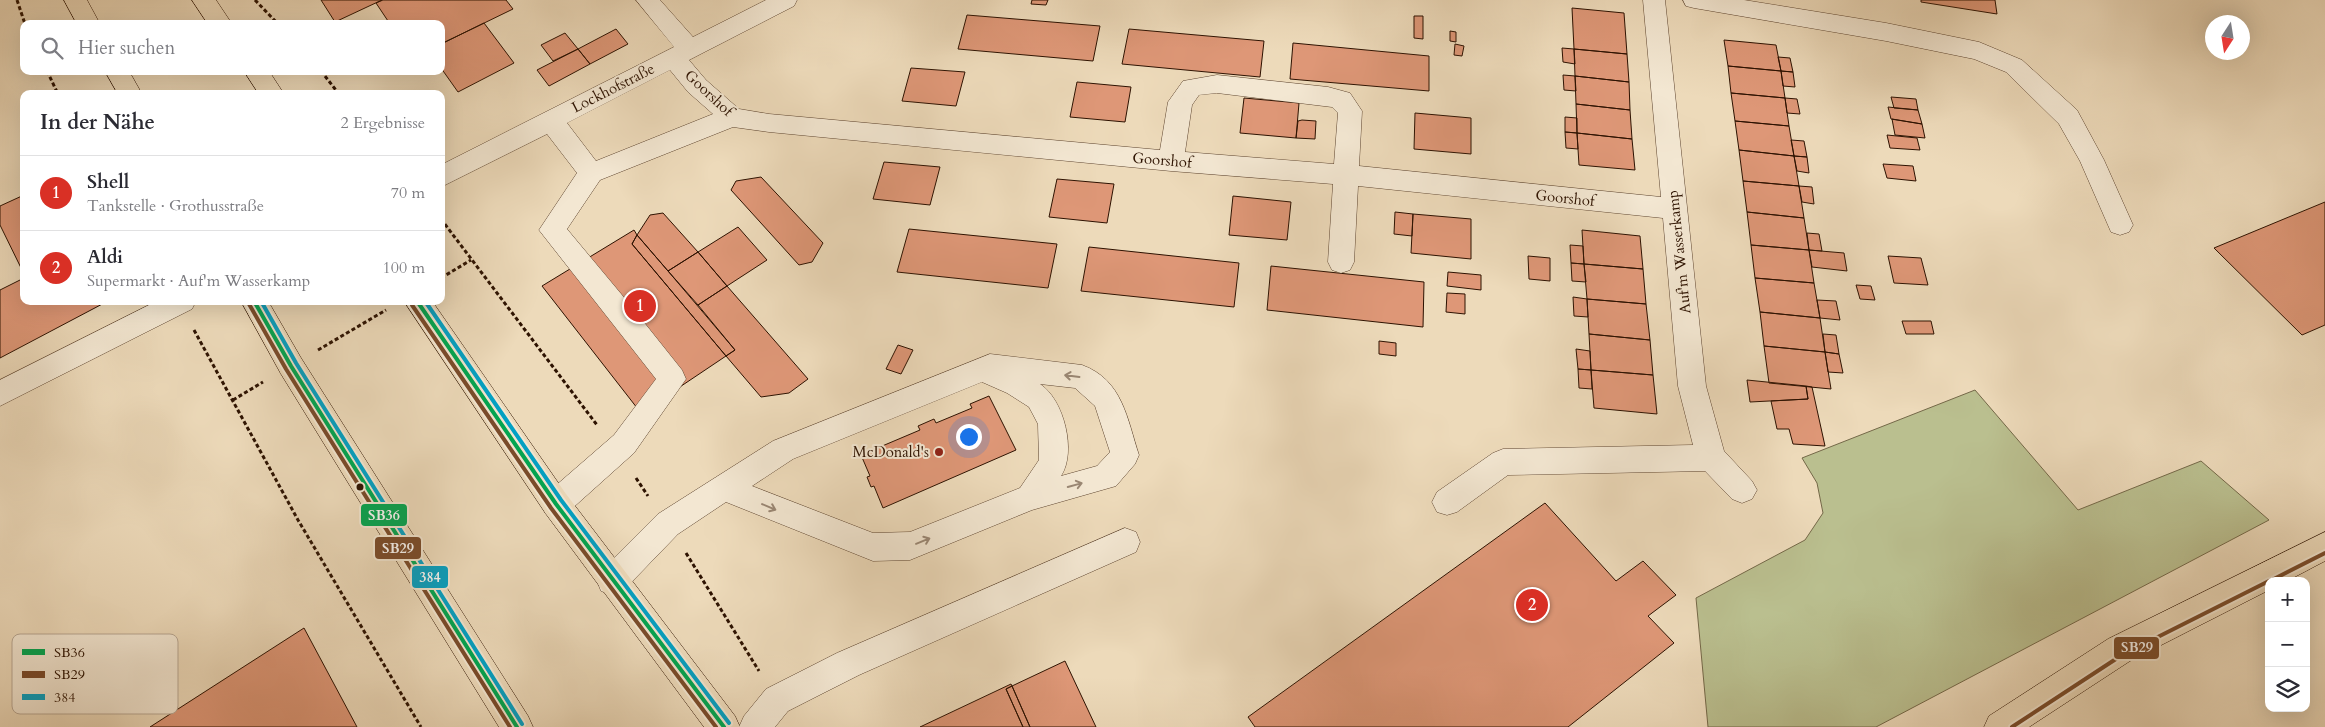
<!DOCTYPE html>
<html lang="de">
<meta charset="utf-8">
<style>
:root{--surface:#fff;--page:#f7f7f7;--text:#2b2b33;--muted:#7c7c81;--line:#e1e1e2;--accent:#d93025}
body{margin:0;font-family:Cardo,serif;background:var(--page);color:var(--text)}
.controls{position:absolute;right:15px;bottom:15px;display:grid;overflow:hidden;border-radius:10px;box-shadow:0 5px 20px #0002}
.controls button{width:45px;height:45px;display:grid;place-items:center;padding:0;border:0;border-bottom:1px solid var(--line);background:var(--surface);color:var(--text);font:25px sans-serif}
.compass{position:absolute;left:2205px;top:15px;width:45px;height:45px;border-radius:50%;background:var(--surface);box-shadow:0 5px 20px #0002;rotate:192deg}
.you{position:absolute;left:968px;top:436px;width:18px;height:18px;margin:-12px;border:4px solid #fff;border-radius:50%;background:#1a73e8;box-shadow:0 0 0 8px #1a73e833}
.badge{display:grid;place-items:center;width:32px;height:32px;border-radius:50%;background:var(--accent);color:#fff;font-size:16px;font-weight:700}
.pin{position:absolute;translate:-50% -50%;border:2px solid #fff;box-shadow:0 1px 5px #0006}
.list{margin:0;padding:0;list-style:none}
h2{display:flex;justify-content:space-between;align-items:center;height:65px;margin:0;padding:0 20px;font-size:21px}
h2 small{font-size:16px;font-weight:400;color:var(--muted)}
.list li{display:grid;grid-template-columns:32px 1fr auto;gap:15px;align-items:center;box-sizing:border-box;height:75px;padding:0 20px;border-top:1px solid var(--line)}
.list b{display:block;font-size:19px;white-space:nowrap}
.list p{margin:0;font-size:16px;white-space:nowrap;color:var(--muted)}
.list em{font-size:16px;font-style:normal;color:var(--muted)}
.icon{flex:none;width:28px;height:28px;fill:none;stroke:currentColor;stroke-width:2;stroke-linecap:round;stroke-linejoin:round}
.map{position:relative;flex:none;width:2325px;height:727px;overflow:hidden}
.search{position:absolute;background:var(--surface);box-shadow:0 5px 20px #0002;left:20px;top:20px;width:425px;height:55px;display:flex;align-items:center;gap:12px;box-sizing:border-box;padding:0 18px;border-radius:10px;color:var(--muted);font-size:19px}
.panel{position:absolute;background:var(--surface);box-shadow:0 5px 20px #0002;left:20px;top:90px;width:425px;height:215px;border-radius:10px}
.map>svg:first-child{display:block}
</style>
<div class="map">
<svg width="2325" height="727" viewBox="0 0 2325 727">
<rect width="100%" height="100%" fill="#eddaba"/>
<filter id="stains"><feTurbulence type="fractalNoise" baseFrequency=".004" numOctaves="4"/><feColorMatrix values="0 0 0 0 .2 0 0 0 0 .09 0 0 0 0 .02 0 0 0 .5 -.17"/></filter>
<radialGradient id="worn" r=".72"><stop offset=".6" stop-color="#630" stop-opacity="0"/><stop offset="1" stop-color="#630" stop-opacity=".3"/></radialGradient>
<path fill="#babf8f" stroke="#746848" d="M1975,390l103,120 123,-49 68,59 -393,207h-168l-12,-129 109,-58 18,-27 -6,-30 -15,-25z"/>
<path fill="#de9777" stroke="#2d1201" d="M321,0h61l-47,22z
M383,0h123l7,9 -72,35v-20h-51l-14,-21z
M1032,0h16l-2,5 -15,-1z
M1921,0h74l2,14 -76,-12z
M1572,8l52,5 3,41 -53,-5z
M967,15l133,11 -7,35 -135,-12z
M1414,16h9v23l-9,-1z
M484,23l30,40 -56,29 -17,-24v-24z
M616,29l12,15 -38,20 -12,-15z
M1129,29l135,12 -4,36 -138,-13z
M1450,31l6,1v10l-6,-1z
M565,33l13,16 -25,12 -12,-16z
M1724,40l52,5 5,26 -53,-5z
M1293,43l136,13v35l-139,-12z
M1455,44l9,2 -2,10 -8,-1z
M1562,48l12,1 1,15 -12,-2z
M578,49l12,15 -41,22 -12,-16z
M1574,49l53,5 2,28 -54,-6z
M1778,57l12,1 3,14 -12,-1z
M1728,66l53,5 4,27 -54,-5z
M911,68l54,4 -9,34 -54,-5z
M1781,71l12,1 2,15 -12,-1z
M1563,75l12,1 1,15 -12,-1z
M1575,76l54,6 1,28 -54,-6z
M1077,82l54,5 -6,35 -55,-5z
M1731,93l54,5 4,28 -54,-5z
M1891,97l25,2 2,11 -24,-2z
M1244,98l55,5 -3,35 -56,-5z
M1785,98l12,1 3,15 -13,-1z
M1576,104l54,6 2,29 -55,-6z
M1888,107l30,3 4,14 -31,-5z
M1415,113l56,5v36l-57,-5z
M1565,117l12,1v15l-12,-1z
M1892,119l30,5 3,14 -30,-3z
M1302,120l14,1 -1,18 -19,-1 2,-17z
M1735,121l54,5 5,30 -55,-6z
M1565,132l12,1 1,16 -12,-1z
M1577,133l55,6 3,31 -56,-5z
M1887,135l30,3 3,12 -30,-2z
M1791,140l13,1 3,16 -13,-1z
M1739,150l55,6 5,30 -56,-5z
M1794,156l13,1 2,16 -12,-2z
M884,162l56,5 -10,38 -57,-6z
M1883,164l30,2 3,15 -29,-3z
M761,177l62,66 -11,19 -13,3 -68,-75 5,-9z
M1057,179l57,5 -7,39 -58,-6z
M1743,181l56,5 5,32 -57,-6z
M1799,186l13,1 2,17 -12,-2z
M24,195v79l-24,-49v-19z
M1233,196l58,6 -4,38 -58,-5z
M2325,202v123l-23,10 -88,-87z
M1395,212l18,2 -1,22 -18,-2z
M1747,212l57,6 5,32 -58,-5z
M663,213l35,39 -30,19 -31,-36 13,-20z
M1413,214l58,5v40l-60,-6z
M738,227l29,33 -40,26 -29,-34z
M909,229l148,15 -9,44 -151,-16z
M634,230l3,5 -5,9 94,112 -85,57 -99,-127z
M1582,230l58,6 3,33 -59,-5z
M1807,233l12,1 3,17 -13,-1z
M637,235l31,36 67,79 -9,6 -94,-112z
M1570,245l13,1 1,18 -13,-1z
M1751,245l58,5 5,33 -59,-5z
M1089,247l150,16 -5,44 -153,-16z
M1809,250l35,3 3,18 -35,-4z
M698,252l29,34 -29,19 -30,-34z
M1528,256l22,2v23l-21,-2z
M1888,256l33,2 7,27 -34,-2z
M1571,263l13,1 2,18 -14,-1z
M1584,264l59,5 3,35 -59,-5z
M1271,266l153,16 -1,45 -156,-17z
M1448,272l33,3v15l-34,-4z
M24,278v23h84l-108,57v-68z
M1755,278l59,5 6,35 -60,-6z
M1856,285l15,1 4,14 -15,-1z
M727,286l81,93 -19,14 -28,4 -35,-41 9,-6 -37,-45z
M1447,293l18,1v20l-19,-2z
M1573,297l14,2 1,18 -14,-1z
M1587,299l59,5 4,36 -61,-6z
M1817,300l19,1 4,19 -20,-2z
M1760,312l60,6 5,34 -61,-6z
M1902,321h29l3,13h-28z
M1589,334l61,6 3,35 -62,-5z
M1823,334l13,1 3,19 -14,-2z
M1379,341l17,2v13l-17,-2z
M898,345l15,5 -12,24 -15,-5z
M1764,346l61,6 6,37 -62,-6z
M1576,349l14,2 1,19 -13,-1z
M1825,352l14,2 4,19 -15,-1z
M1578,369l13,1 1,19 -13,-1z
M1591,370l62,5 4,39 -63,-6z
M1747,380l59,6 2,13 -58,3z
M1806,386l6,1 13,59 -32,-2 -4,-15h-12l-6,-28 37,-2z
M989,396l27,54 -133,58 -9,-22 -3,1 -4,-10 3,-1 -9,-21 59,-25 -2,-4 16,-7 2,4 36,-15 -2,-4z
M1545,503l71,78 27,-20 33,34 -28,21 26,27 -106,84h-313l-7,-10z
M304,628l53,99h-207z
M1065,661l31,66h-66l-18,-41z
M1011,684l1,2 -6,3 17,38h-103z
M1012,686l18,41h-7l-17,-38z"/>
<g fill="none" stroke-linecap="round" stroke-linejoin="round">
<defs>
<path id="minor" d="M636,0h24l33,37 73,-37h31l-3,6 -105,54 17,20 33,29 30,5 391,36 8,-48 15,-21 34,-6 111,12 22,6 12,18 -3,55 302,31 -18,-197h22l41,386 18,65 28,30 5,9 -5,9 -10,4 -10,-4 -27,-28 -197,4 -51,37 -10,3 -10,-3 -5,-10 5,-10 56,-39 10,-4 190,-4 -15,-59 -15,-168 -305,-32 -4,76 -4,8 -9,3 -9,-3 -4,-8 5,-78 -162,-13 -402,-39 -36,-5 -133,53 -33,49 60,72 55,69 4,9 -52,74 -68,61 -10,3 -10,-3 -5,-10 5,-10 68,-59 42,-56 -117,-149 38,-57 -30,-39 -106,53v-22l233,-118zM670,70l18,22 25,22 -117,47 -29,-38zM1217,93l115,14 6,6 -4,51 -149,-12 7,-47 7,-10z
M1683,0h61l142,23 93,19 43,18 55,50 27,50 29,65 -4,7 -9,3 -9,-3 -31,-71 -21,-37 -53,-52 -32,-13 -88,-18 -192,-33 -8,-2z
M157,301h39l-4,8 -192,97v-26z
M990,354l92,11c41,15 45,54 57,90l-4,9 -19,22 -84,24 -122,50 -37,1 -147,-59 -48,32 -55,57 -11,4 -11,-4 -4,-10 4,-10 57,-57 115,-73zM982,382l25,11 22,14 9,17 1,36 -19,28 -110,44 -37,1 -121,-47 41,-27zM1040,384l35,4 20,18 15,46 -13,14 -36,10c16,-24 3,-77 -21,-92z
M1125,528l11,4 4,10 -4,10 -277,123 -71,36 -13,16h-36l5,-11 22,-27 71,-36z"/>
<path id="major" d="M64,0h23l13,24h-23z
M192,0h24l16,24h-24z
M105,71h24l13,23h-24z
M244,71h25l15,23h-25z
M241,301h27l33,57 227,358 5,11h-34l-218,-353z
M404,301h28l134,193 169,222 5,11h-36l-158,-213z"/>
<path id="highway" d="M2325,532v29l-38,20h-18v9l-139,71 -101,66h-45l5,-11 119,-77z"/>
</defs>
<use href="#minor" stroke="#5d442f" stroke-width="1"/>
<use href="#major" stroke="#2d1201" stroke-width="1"/>
<use href="#highway" stroke="#2d1201" stroke-width="1"/>
<path stroke="#2d1201" stroke-width="3" stroke-dasharray="4 2.5" stroke-linecap="butt" d="M17,0l8,24
M255,0l23,24
M47,71l11,23
M321,71l18,23
M441,219l156,206
M441,278l30,-18
M194,330l104,190 123,207
M318,350l68,-40
M233,400l30,-18
M636,478l12,18
M686,553l73,118"/>
<use href="#minor" fill="#f3e7d2" fill-rule="evenodd"/>
<use href="#major" fill="#eddaba" fill-rule="evenodd"/>
<use href="#highway" fill="#eddaba" fill-rule="evenodd"/>
<defs>
<path id="bus-1" d="M254,301l37,65 226,361
M417,301l139,203 168,223"/>
<path id="bus-2" d="M249,304l37,65 224,358
M412,305l139,203 165,219
M2270,581l55,-28
M2012,727l110,-72 147,-74"/>
<path id="bus-3" d="M261,301l35,62 226,361
M425,301l136,199 168,223"/>
</defs>
<use href="#bus-1" stroke="#f3e7d2" stroke-width="8"/>
<use href="#bus-2" stroke="#f3e7d2" stroke-width="8"/>
<use href="#bus-3" stroke="#f3e7d2" stroke-width="8"/>
<use href="#bus-1" stroke="#00a651" stroke-width="4"/>
<use href="#bus-2" stroke="#7a4b2a" stroke-width="4"/>
<use href="#bus-3" stroke="#02a1c4" stroke-width="4"/>
</g>
<defs><path id="oneway-shaft" d="M-6 0H5M1.5-3L5.5 0L1.5 3" fill="none" stroke-width="1.6" stroke-linecap="round" stroke-linejoin="round" transform="scale(1.25)"/></defs>
<g stroke="#9a8774">
<use href="#oneway-shaft" transform="translate(1072 376) rotate(-173)"/>
<use href="#oneway-shaft" transform="translate(1075 485) rotate(-15)"/>
<use href="#oneway-shaft" transform="translate(769 507) rotate(23)"/>
<use href="#oneway-shaft" transform="translate(923 541) rotate(-22)"/>
</g>
<circle fill="#8f2418" stroke="#f3e7d2" stroke-width="2" cx="939" cy="452" r="5"/>
<circle fill="#2d1201" stroke="#f3e7d2" stroke-width="2" cx="360" cy="487" r="4.5"/>
<g text-anchor="middle" stroke-width="4" stroke-linejoin="round" paint-order="stroke">
<g font-size="15" fill="#2d1201" stroke="#f3e7d2">
<text transform="translate(613 88) rotate(-27)" y="5">Lockhofstraße</text>
<text transform="translate(709 93) rotate(43)" y="5">Goorshof</text>
<text transform="translate(1162 160) rotate(5)" y="5">Goorshof</text>
<text transform="translate(1565 198) rotate(6)" y="5">Goorshof</text>
<text transform="translate(1679 252) rotate(-96)" y="5">Auf'm Wasserkamp</text>
</g>
<g font-size="15" fill="#2d1201" stroke="#f3e7d2" text-anchor="end">
<text x="929" y="457">McDonald's</text>
</g>
</g>
<rect x="12" y="634" width="166" height="80" rx="8" fill="#f3e7d2" stroke="#b8a793" stroke-width="1"/>
<rect x="22" y="649" width="23" height="6" fill="#00a651"/>
<rect x="22" y="671" width="23" height="7" fill="#7a4b2a"/>
<rect x="22" y="694" width="23" height="6" fill="#02a1c4"/>
<g font-size="14" fill="#2d1201">
<text x="54" y="657">SB36</text>
<text x="54" y="679">SB29</text>
<text x="54" y="702">384</text>
</g>
<g stroke="#f3e7d2" stroke-width="2">
<rect x="360" y="503" width="48" height="24" rx="5" fill="#00a651"/>
<rect x="374" y="536" width="48" height="24" rx="5" fill="#7a4b2a"/>
<rect x="411" y="565" width="38" height="24" rx="5" fill="#02a1c4"/>
<rect x="2113" y="636" width="47" height="24" rx="5" fill="#7a4b2a"/>
</g>
<g font-size="14" text-anchor="middle" font-weight="bold" fill="#fff">
<text x="384" y="520">SB36</text>
<text x="398" y="553">SB29</text>
<text x="430" y="582">384</text>
<text x="2137" y="652">SB29</text>
</g>
<rect width="100%" height="100%" filter="url(#stains)"/>
<rect width="100%" height="100%" fill="url(#worn)"/>
</svg>
<div class="controls">
<button>+</button>
<button>−</button>
<button><svg class="icon" aria-label="layers" viewBox="0 0 24 24"><path d="M12 4l9 5-9 5-9-5zM3 14l9 5 9-5"/></svg></button>
</div>
<svg class="compass" viewBox="-18 -18 36 36"><path d="M0-13l5 13h-10z" fill="#e53935"/><path d="M0 13l5-13h-10z" fill="#7c7c81"/></svg>
<div class="you"></div>
<div class="pin badge" style="left:640px;top:306px">1</div>
<div class="pin badge" style="left:1532px;top:605px">2</div>
<div class="search"><svg class="icon" aria-label="search" viewBox="0 0 24 24"><circle cx="10" cy="10" r="6"/><path d="M15 15l6 6"/></svg>Hier suchen</div>
<section class="panel">
<h2>In der Nähe<small>2 Ergebnisse</small></h2>
<ul class="list">
<li><span class="badge">1</span><div><b>Shell</b><p>Tankstelle · Grothusstraße</p></div><em>70 m</em></li>
<li><span class="badge">2</span><div><b>Aldi</b><p>Supermarkt · Auf'm Wasserkamp</p></div><em>100 m</em></li>
</ul>
</section>
</div>
